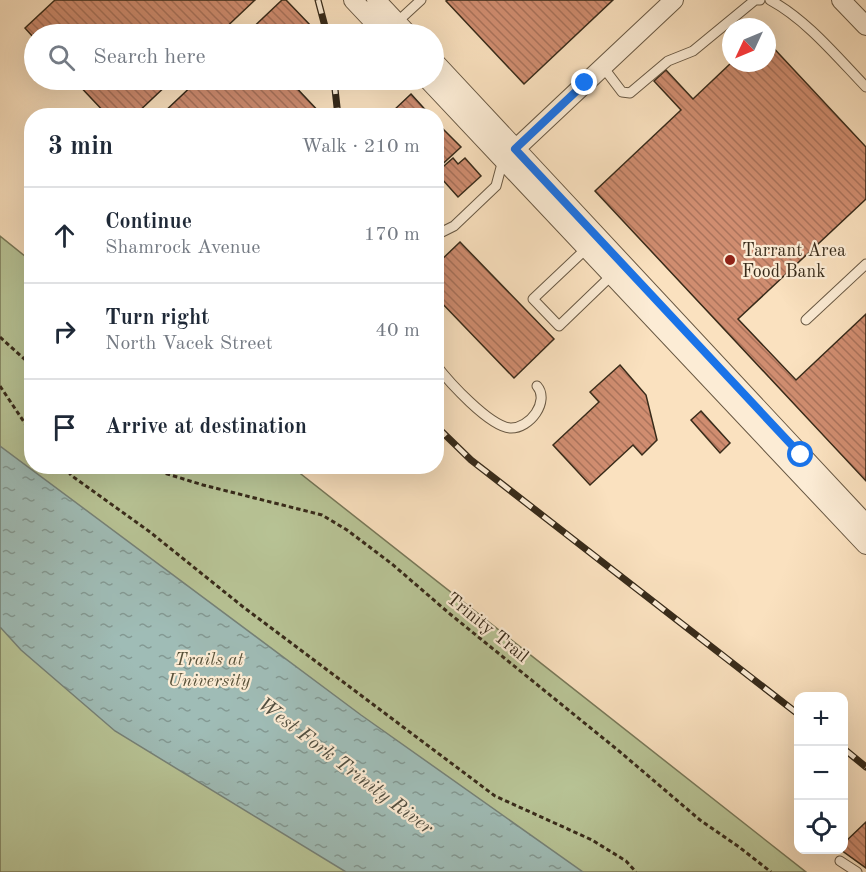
<!DOCTYPE html>
<meta charset="utf-8">
<style>
:root{--surface:#fff;--page:#f6f6f7;--text:#1f2937;--muted:#747a83;--line:#e0e1e3}
body{margin:0;font-family:"Old Standard TT",serif;background:var(--page);color:var(--text)}
.controls{position:absolute;right:18px;bottom:18px;display:grid;overflow:hidden;border-radius:12px;box-shadow:0 6px 24px #0002}
.controls button{width:54px;height:54px;display:grid;place-items:center;padding:0;border:0;border-bottom:2px solid var(--line);background:var(--surface);color:var(--text);font:30px sans-serif}
.compass{position:absolute;left:722px;top:18px;width:54px;height:54px;border-radius:50%;background:var(--surface);box-shadow:0 6px 24px #0002;rotate:226deg}
.stop{position:absolute;width:18px;height:18px;margin:-14px;border:4px solid #1a73e8;border-radius:50%;background:#fff}
.stop.end{background:#1a73e8;border-color:#fff;box-shadow:0 2px 6px #0008}
.list{margin:0;padding:0;list-style:none}
h2{display:flex;justify-content:space-between;align-items:center;height:78px;margin:0;padding:0 24px;font-size:26px}
h2 small{font-size:20px;font-weight:400;color:var(--muted)}
.list li{display:grid;grid-template-columns:39px 1fr auto;gap:18px;align-items:center;box-sizing:border-box;height:96px;padding:0 24px;border-top:2px solid var(--line)}
.list b{display:block;font-size:22px;white-space:nowrap}
.list p{margin:0;font-size:20px;white-space:nowrap;color:var(--muted)}
.list em{font-size:20px;font-style:normal;color:var(--muted)}
.icon{flex:none;width:33px;height:33px;fill:none;stroke:currentColor;stroke-width:2;stroke-linecap:round;stroke-linejoin:round}
.map{position:relative;flex:none;width:866px;height:872px;overflow:hidden}
.search{position:absolute;background:var(--surface);box-shadow:0 6px 24px #0002;left:24px;top:24px;width:420px;height:66px;display:flex;align-items:center;gap:15px;box-sizing:border-box;padding:0 21px;border-radius:33px;color:var(--muted);font-size:22px}
.panel{position:absolute;background:var(--surface);box-shadow:0 6px 24px #0002;left:24px;top:108px;width:420px;height:366px;border-radius:24px}
.map>svg:first-child{display:block}
</style>
<div class="map">
<svg width="866" height="872" viewBox="0 0 866 872">
<defs>
<pattern id="water-ripples" width="26" height="14" patternUnits="userSpaceOnUse" patternTransform="scale(1.5)"><rect width="26" height="14" fill="#9fbcb6"/><path d="M2 4q2-2 4 0t4 0M15 11q2-2 4 0t4 0" fill="none" stroke="#839993"/></pattern>
<pattern id="building-back-hatch" width="6" height="6" patternUnits="userSpaceOnUse" patternTransform="scale(1.5)"><rect width="6" height="6" fill="#d08d70"/><path d="M-1 5l2 2M0 0l6 6M5-1l2 2" fill="none" stroke="#aa735b"/></pattern>
</defs>
<rect width="100%" height="100%" fill="#fae1bf"/>
<filter id="stains"><feTurbulence type="fractalNoise" baseFrequency=".00333" numOctaves="4"/><feColorMatrix values="0 0 0 0 .2 0 0 0 0 .09 0 0 0 0 .02 0 0 0 .5 -.17"/></filter>
<radialGradient id="worn" r=".72"><stop offset=".6" stop-color="#630" stop-opacity="0"/><stop offset="1" stop-color="#630" stop-opacity=".3"/></radialGradient>
<path fill="#b8c496" stroke="#787858" stroke-width="1.5" d="M0,236l31,25 1,205 260,1 514,405h-806z"/>
<path fill="url(#water-ripples)" stroke="#768278" stroke-width="1.5" d="M0,446l361,269 222,157h-237l-231,-141 -94,-81 -21,-23z"/>
<path fill="url(#building-back-hatch)" stroke="#382b1a" stroke-width="1.5" d="M55,0h200l-36,34h-185v4l-9,-10z
M282,0h4l25,26 -9,8h-56z
M448,0h165l-89,84 -78,-83z
M311,26l8,8h-17z
M767,41l99,106v52l-128,120 58,61 70,-66v167l-271,-290 86,-81 -27,-29 12,-11 27,29 38,-36h36z
M74,80h98l-38,36h-26z
M198,80h91l34,36h-163z
M289,80h21l-11,10z
M411,94l20,22h-34l-4,-5z
M436,122l25,25 -25,23z
M453,158l5,6 7,-6 16,18 -23,21 -16,-18 -6,5v-11z
M460,242l94,97 -40,39 -78,-81v-32z
M620,365l26,30 11,45 -15,15 -9,-10 -43,40 -37,-40 46,-43 -9,-10z
M701,411l29,32 -10,10 -29,-33z
M866,822v46l-25,-18h3v-7z"/>
<g fill="none" stroke-linecap="round" stroke-linejoin="round">
<defs>
<path id="service" d="M770,0c37,20 67,57 96,87
M396,23l25,-23
M603,67l19,25 8,1 38,-32 25,-10 62,-51h5
M436,235l18,-9 42,-40 7,-26
M588,247l-55,52 26,27 54,-52
M806,320l60,-56
M436,365c13,17 53,61 74,63 20,1 40,-27 27,-42
M840,861l17,11"/>
<path id="minor" d="M353,0l32,34
M376,0l32,34
M841,0l25,26
M434,61l432,463
M428,80l438,465
M507,157l167,-157"/>
</defs>
<use href="#service" stroke="#685843" stroke-width="11"/>
<use href="#minor" stroke="#685843" stroke-width="20"/>
<path stroke="#382b1a" stroke-width="3" stroke-dasharray="4.5 3" stroke-linecap="butt" d="M0,337l32,29
M0,386l32,48
M63,466l9,10 78,56 92,74 253,190 97,44 34,21 10,11
M153,466l8,6 42,13 119,30 25,15 45,34 58,50 169,137 81,69 39,27 32,25"/>
<use href="#service" stroke="#fcecd5" stroke-width="9"/>
<use href="#minor" stroke="#fcecd5" stroke-width="18"/>
<defs>
<path id="rail" d="M318,0l9,34
M334,80l4,36
M436,426l35,34 327,254
M844,749l22,18"/>
</defs>
<use href="#rail" stroke="#382b1a" stroke-width="7"/>
<use href="#rail" stroke="#fcecd5" stroke-width="4.5" stroke-dasharray="14" stroke-linecap="butt"/>
</g>
<g fill="none" stroke-linecap="round" stroke-linejoin="round">
<path stroke="#1a73e8" stroke-width="8" d="M585,83l-70,66 286,306"/>
</g>
<circle fill="#8f2418" stroke="#fcecd5" stroke-width="2" cx="730" cy="260" r="6"/>
<g text-anchor="middle" stroke-width="4.5" stroke-linejoin="round" paint-order="stroke">
<g font-size="18" fill="#382b1a" stroke="#fcecd5" text-anchor="start">
<text x="742" y="256">Tarrant Area<tspan x="742" dy="21">Food Bank</tspan></text>
</g>
<g font-size="18" fill="#382b1a" stroke="#fcecd5">
<text transform="translate(488 627) rotate(39)" y="6">Trinity Trail</text>
</g>
<g font-size="18" font-style="italic" fill="#585139" stroke="#fcecd5">
<text x="209" y="665">Trails at<tspan x="209" dy="21">University</tspan></text>
</g>
<g font-size="20" font-style="italic" fill="#524f41" stroke="#fcecd5">
<text transform="translate(346 765) rotate(37)" y="7">West Fork Trinity River</text>
</g>
</g>
<rect width="100%" height="100%" filter="url(#stains)"/>
<rect width="100%" height="100%" fill="url(#worn)"/>
</svg>
<div class="controls">
<button>+</button>
<button>−</button>
<button><svg class="icon" aria-label="locate" viewBox="0 0 24 24"><circle cx="12" cy="12" r="6"/><path d="M12 2v4M12 18v4M2 12h4M18 12h4"/></svg></button>
</div>
<svg class="compass" viewBox="-18 -18 36 36"><path d="M0-13l5 13h-10z" fill="#e53935"/><path d="M0 13l5-13h-10z" fill="#747a83"/></svg>
<div class="stop" style="left:801px;top:455px"></div>
<div class="stop end" style="left:585px;top:83px"></div>
<div class="search"><svg class="icon" aria-label="search" viewBox="0 0 24 24"><circle cx="10" cy="10" r="6"/><path d="M15 15l6 6"/></svg>Search here</div>
<section class="panel">
<h2>3 min<small>Walk · 210 m</small></h2>
<ul class="list">
<li><svg class="icon" aria-label="ahead" viewBox="0 0 24 24"><path d="M12 20V5M6 11l6-6 6 6"/></svg><div><b>Continue</b><p>Shamrock Avenue</p></div><em>170 m</em></li>
<li><svg class="icon" aria-label="right" viewBox="0 0 24 24"><path d="M7 20v-9h11M14 6l5 5-5 5"/></svg><div><b>Turn right</b><p>North Vacek Street</p></div><em>40 m</em></li>
<li><svg class="icon" aria-label="arrive" viewBox="0 0 24 24"><path d="M6 21V4h12l-3 4 3 4H6"/></svg><div><b>Arrive at destination</b></div></li>
</ul>
</section>
</div>
